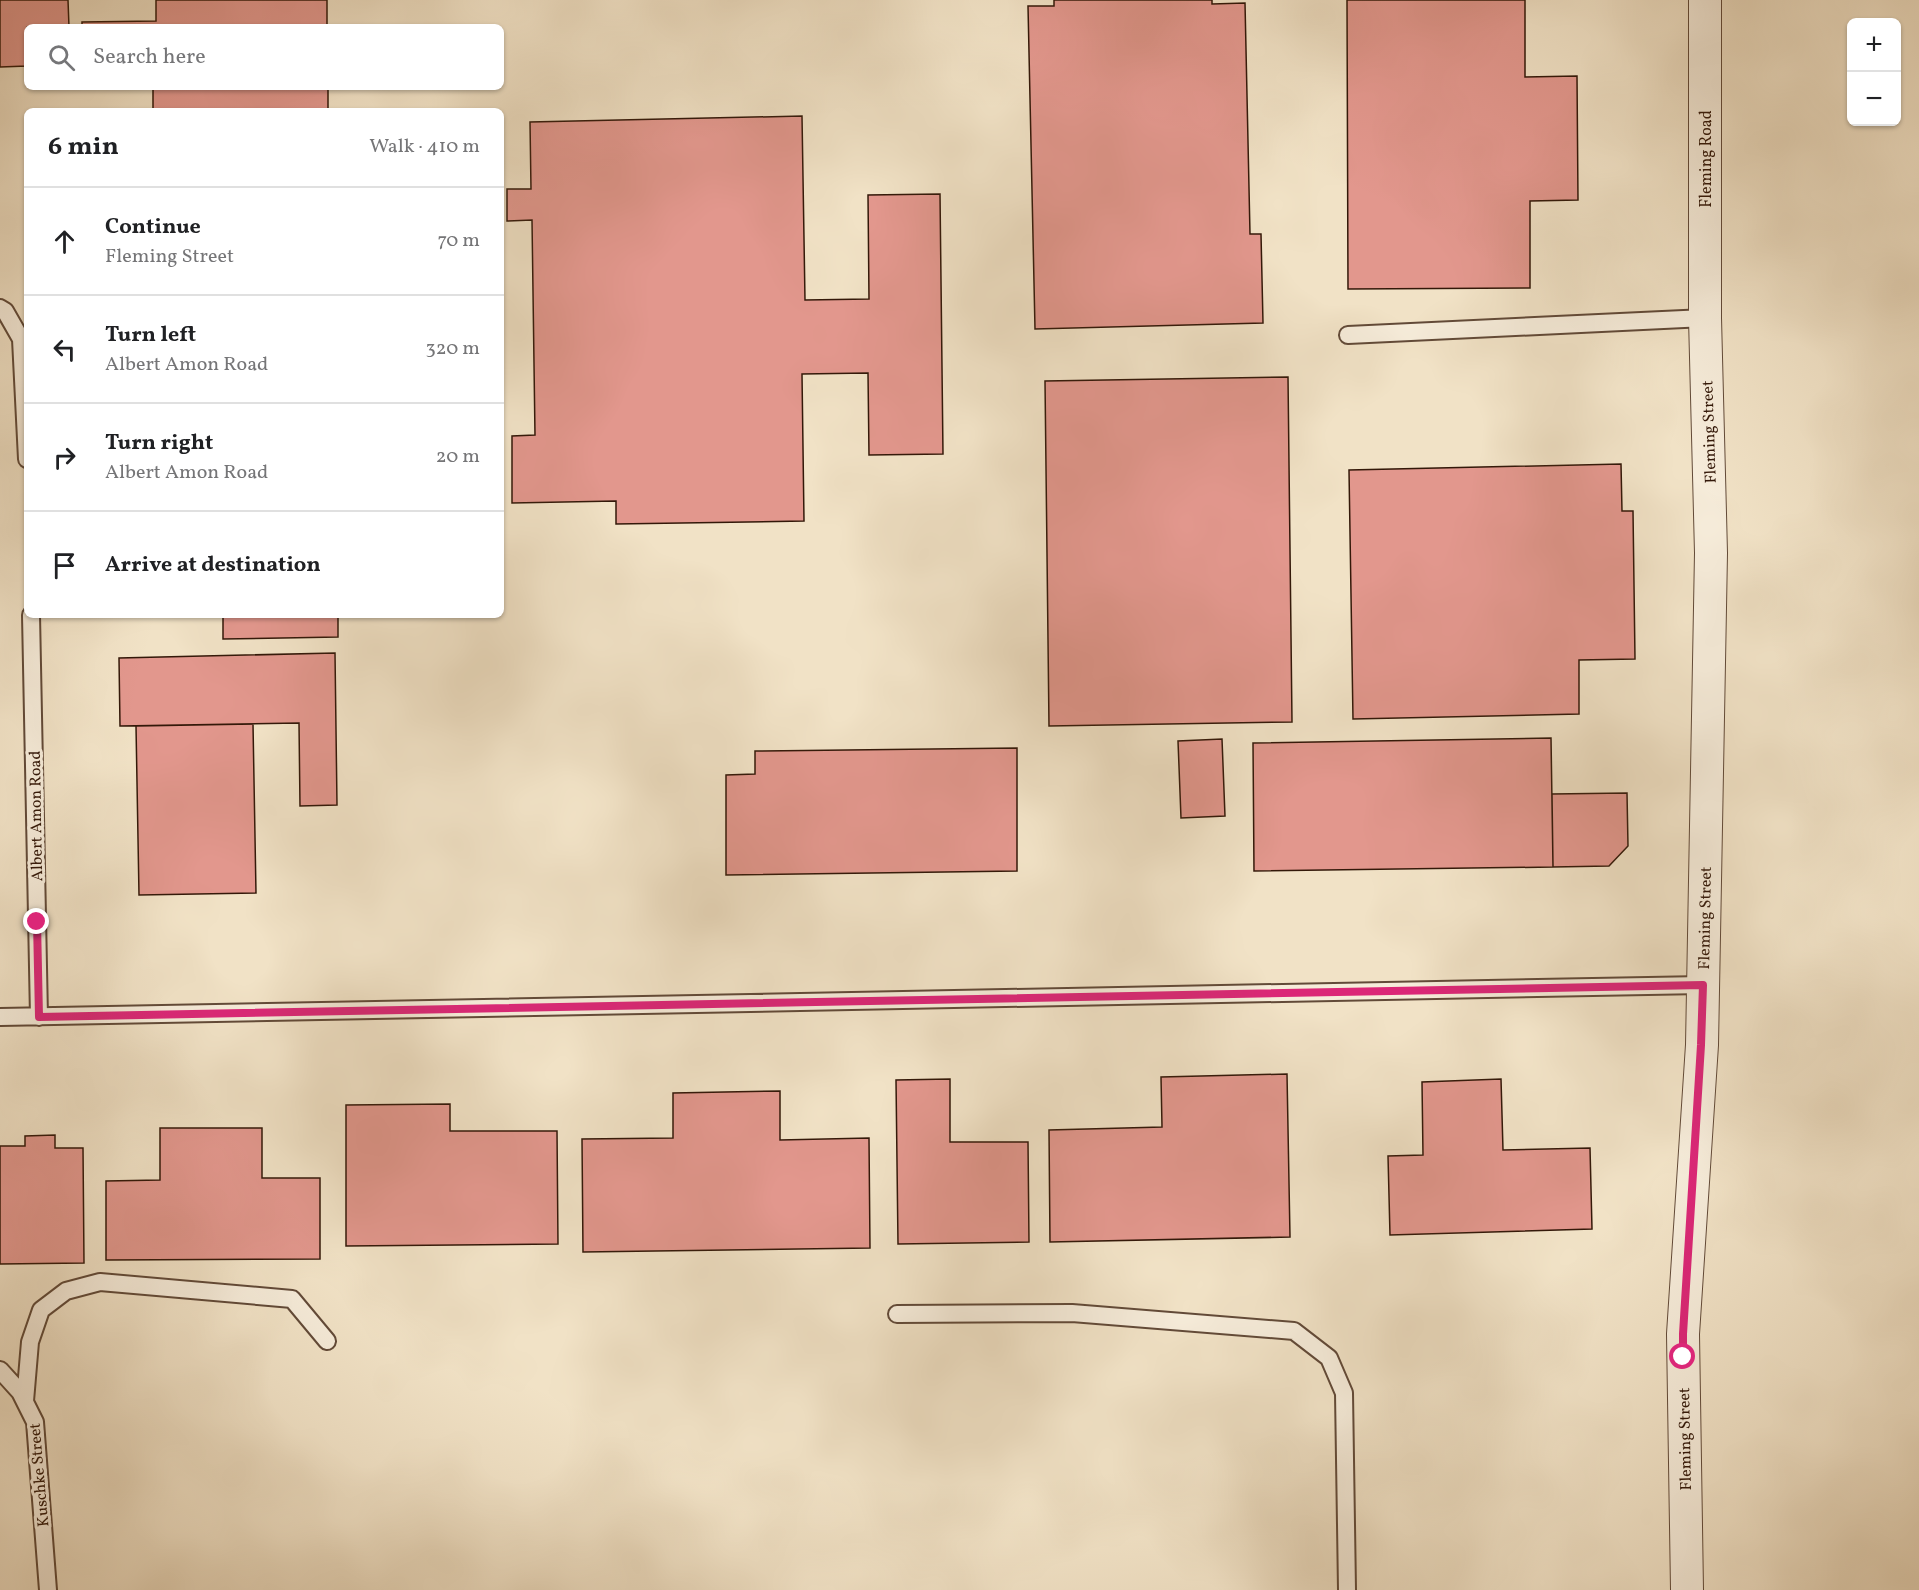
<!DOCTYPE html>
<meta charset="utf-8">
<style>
:root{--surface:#fff;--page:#f6f6f6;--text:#202124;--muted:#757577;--line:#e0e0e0}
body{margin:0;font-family:Vollkorn,serif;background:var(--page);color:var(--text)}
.controls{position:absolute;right:18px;top:18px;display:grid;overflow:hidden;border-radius:9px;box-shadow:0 2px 4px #0004}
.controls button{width:54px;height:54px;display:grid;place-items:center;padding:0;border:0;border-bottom:2px solid var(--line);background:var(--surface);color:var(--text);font:30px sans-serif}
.stop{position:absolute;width:18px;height:18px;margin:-14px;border:4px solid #db2777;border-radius:50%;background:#fff}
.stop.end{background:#db2777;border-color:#fff;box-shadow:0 2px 6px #0008}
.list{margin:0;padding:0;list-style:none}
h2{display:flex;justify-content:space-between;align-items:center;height:78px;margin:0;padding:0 24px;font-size:26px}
h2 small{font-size:20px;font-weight:400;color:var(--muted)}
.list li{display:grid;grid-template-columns:39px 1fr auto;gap:18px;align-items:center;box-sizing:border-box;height:108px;padding:0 24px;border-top:2px solid var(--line)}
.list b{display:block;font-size:22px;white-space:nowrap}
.list p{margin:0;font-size:20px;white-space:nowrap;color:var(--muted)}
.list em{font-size:20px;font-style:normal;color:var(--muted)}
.icon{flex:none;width:33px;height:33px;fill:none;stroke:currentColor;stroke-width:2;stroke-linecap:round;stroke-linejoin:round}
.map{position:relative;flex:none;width:1919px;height:1590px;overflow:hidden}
.search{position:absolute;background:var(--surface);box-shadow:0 2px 4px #0004;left:24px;top:24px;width:480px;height:66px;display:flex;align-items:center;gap:15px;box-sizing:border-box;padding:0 21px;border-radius:9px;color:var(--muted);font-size:22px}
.panel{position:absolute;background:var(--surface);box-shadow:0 2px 4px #0004;left:24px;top:108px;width:480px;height:510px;border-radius:9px}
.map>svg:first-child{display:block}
</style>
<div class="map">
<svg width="1919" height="1590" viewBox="0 0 1919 1590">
<rect width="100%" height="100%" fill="#f1e2c6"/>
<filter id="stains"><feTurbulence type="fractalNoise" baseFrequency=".00333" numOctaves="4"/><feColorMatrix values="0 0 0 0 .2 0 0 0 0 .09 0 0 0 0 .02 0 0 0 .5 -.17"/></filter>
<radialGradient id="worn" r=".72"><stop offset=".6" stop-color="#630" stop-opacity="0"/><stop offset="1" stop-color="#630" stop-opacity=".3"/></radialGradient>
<path fill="#e2978d" stroke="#331809" stroke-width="1.5" d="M0,0h68l1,27h-42v39l-27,1z
M156,0h171v27h-245v-5l74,-1z
M1054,0h158v4l33,-1 5,231h11l2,89 -228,6 -7,-323h26z
M1347,0h178v77l52,-1 1,124 -48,1v87l-182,1z
M153,87h175v24h-175z
M802,116l3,184 64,-1 -1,-104 72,-1 3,260 -74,1 -1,-82 -66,1 2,147 -188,3v-23l-104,2v-67l23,-1 -3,-215 -25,1v-32h24l-1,-67z
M1288,377l4,345 -243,4 -4,-345z
M1621,464l1,47h11l2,148 -56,1v54l-226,5 -4,-249z
M223,615h115v22l-115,2z
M335,653l2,152 -37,1 -1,-83 -179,3 -1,-68z
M253,724l3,169 -117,2 -3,-169z
M1551,738l2,129 -299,4 -1,-128z
M1222,739l3,77 -44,2 -3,-77z
M1017,748v123l-291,4v-100l29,-1v-23z
M1627,793l1,53 -19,20 -56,1 -1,-73z
M1287,1074l3,163 -240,5 -1,-112 113,-3 -1,-50z
M950,1079v63h78l1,100 -131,2 -2,-164z
M1501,1079l2,71 87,-2 2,81 -202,6 -2,-79 35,-1 -1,-73z
M780,1091v49l89,-2 1,110 -287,4 -1,-113 91,-1v-45z
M450,1104v27h107l1,113 -212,2v-141z
M160,1128h102v50h58v81l-214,1v-79l54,-1z
M55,1135v13h28l1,115 -84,1v-118h25v-10z"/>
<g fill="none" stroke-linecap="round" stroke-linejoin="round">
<defs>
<path id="lane" d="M0,308l5,3 16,28 6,120
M1348,335l357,-17
M31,615l8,402
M0,1017l1703,-32
M897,1314l175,-1 222,18 35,27 15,35 3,197
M0,1370l20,22 15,30 13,168
M25,1401l5,-59 11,-32 25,-19 34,-9 192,17 35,42"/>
<path id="street" d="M1687,1590l-4,-256 19,-289 9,-492 -6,-235v-318"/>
</defs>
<use href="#lane" stroke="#624a38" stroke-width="20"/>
<use href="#street" stroke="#624a38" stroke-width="34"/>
<use href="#lane" stroke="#f6ecda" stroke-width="16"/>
<use href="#street" stroke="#f6ecda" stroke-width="32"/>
</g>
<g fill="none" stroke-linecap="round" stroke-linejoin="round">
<path stroke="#db2777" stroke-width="8" d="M37,922l2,95 1664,-32 -2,60 -18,289v23"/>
</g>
<g text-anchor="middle" stroke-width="6" stroke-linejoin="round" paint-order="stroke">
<g font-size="16" fill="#331809" stroke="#f6ecda">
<text transform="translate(1705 159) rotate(-90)" y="6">Fleming Road</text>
<text transform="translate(1708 432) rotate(-92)" y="6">Fleming Street</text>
<text transform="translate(35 816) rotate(-91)" y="6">Albert Amon Road</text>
<text transform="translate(1704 918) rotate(-89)" y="6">Fleming Street</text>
<text transform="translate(1684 1439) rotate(-91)" y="6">Fleming Street</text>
<text transform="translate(38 1475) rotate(-95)" y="6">Kuschke Street</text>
</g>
</g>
<rect width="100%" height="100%" filter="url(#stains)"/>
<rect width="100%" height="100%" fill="url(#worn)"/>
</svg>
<div class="controls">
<button>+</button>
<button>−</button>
</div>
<div class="stop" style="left:1683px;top:1357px"></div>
<div class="stop end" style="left:37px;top:922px"></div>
<div class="search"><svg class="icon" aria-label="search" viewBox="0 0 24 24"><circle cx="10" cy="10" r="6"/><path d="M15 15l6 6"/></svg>Search here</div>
<section class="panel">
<h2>6 min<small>Walk · 410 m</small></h2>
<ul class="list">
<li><svg class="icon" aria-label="ahead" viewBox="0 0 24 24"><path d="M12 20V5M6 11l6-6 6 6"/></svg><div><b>Continue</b><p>Fleming Street</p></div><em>70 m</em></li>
<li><svg class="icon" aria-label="left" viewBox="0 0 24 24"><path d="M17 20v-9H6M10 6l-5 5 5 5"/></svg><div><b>Turn left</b><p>Albert Amon Road</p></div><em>320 m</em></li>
<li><svg class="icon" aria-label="right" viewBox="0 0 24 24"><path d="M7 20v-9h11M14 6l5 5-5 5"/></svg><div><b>Turn right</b><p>Albert Amon Road</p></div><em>20 m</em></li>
<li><svg class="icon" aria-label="arrive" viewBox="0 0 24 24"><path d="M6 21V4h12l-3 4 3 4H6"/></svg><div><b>Arrive at destination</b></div></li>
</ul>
</section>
</div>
